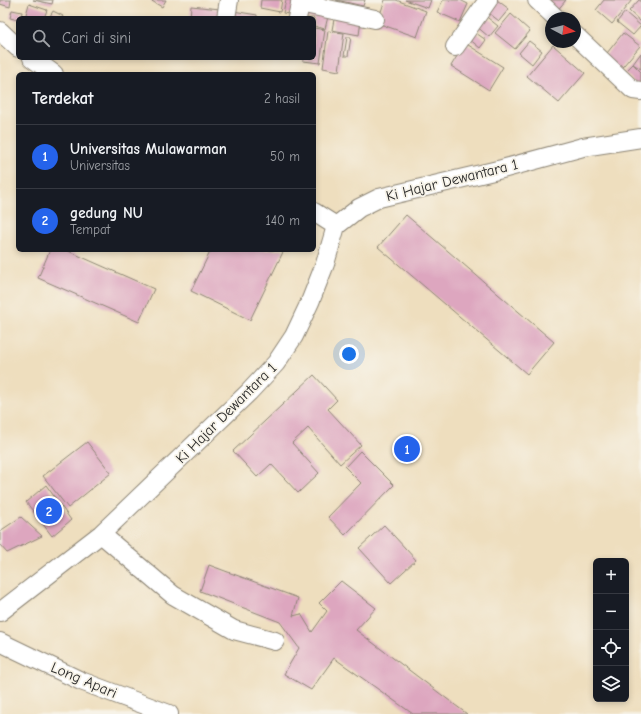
<!DOCTYPE html>
<html lang="id">
<meta charset="utf-8">
<style>
:root{--surface:#171b24;--page:#20242c;--text:#f1f3f6;--muted:#9ea1a6;--line:#363941;--accent:#2563eb}
body{margin:0;font-family:"Comic Neue",sans-serif;background:var(--page);color:var(--text)}
.controls{position:absolute;right:12px;bottom:12px;display:grid;overflow:hidden;border-radius:6px;box-shadow:0 2px 6px #0003}
.controls button{width:36px;height:36px;display:grid;place-items:center;padding:0;border:0;border-bottom:1px solid var(--line);background:var(--surface);color:var(--text);font:20px sans-serif}
.compass{position:absolute;left:545px;top:12px;width:36px;height:36px;border-radius:50%;background:var(--surface);box-shadow:0 2px 6px #0003;rotate:97deg}
.you{position:absolute;left:349px;top:354px;width:14px;height:14px;margin:-10px;border:3px solid #fff;border-radius:50%;background:#1a73e8;box-shadow:0 0 0 6px #1a73e833}
.badge{display:grid;place-items:center;width:26px;height:26px;border-radius:50%;background:var(--accent);color:#fff;font-size:13px;font-weight:700}
.pin{position:absolute;translate:-50% -50%;border:2px solid #fff;box-shadow:0 1px 4px #0006}
.list{margin:0;padding:0;list-style:none}
h2{display:flex;justify-content:space-between;align-items:center;height:52px;margin:0;padding:0 16px;font-size:17px}
h2 small{font-size:13px;font-weight:400;color:var(--muted)}
.list li{display:grid;grid-template-columns:26px 1fr auto;gap:12px;align-items:center;box-sizing:border-box;height:64px;padding:0 16px;border-top:1px solid var(--line)}
.list b{display:block;font-size:15px;white-space:nowrap}
.list p{margin:0;font-size:13px;white-space:nowrap;color:var(--muted)}
.list em{font-size:13px;font-style:normal;color:var(--muted)}
.icon{flex:none;width:22px;height:22px;fill:none;stroke:currentColor;stroke-width:2;stroke-linecap:round;stroke-linejoin:round}
.map{position:relative;flex:none;width:641px;height:714px;overflow:hidden}
.search{position:absolute;background:var(--surface);box-shadow:0 2px 6px #0003;left:16px;top:16px;width:300px;height:44px;display:flex;align-items:center;gap:10px;box-sizing:border-box;padding:0 14px;border-radius:6px;color:var(--muted);font-size:15px}
.panel{position:absolute;background:var(--surface);box-shadow:0 2px 6px #0003;left:16px;top:72px;width:300px;height:180px;border-radius:6px}
.map>svg:first-child{display:block}
</style>
<div class="map">
<svg width="641" height="714" viewBox="0 0 641 714">
<rect width="100%" height="100%" fill="#f7f3e8"/>
<filter id="ink" filterUnits="userSpaceOnUse"><feTurbulence type="fractalNoise" baseFrequency=".025" numOctaves="2"/><feDisplacementMap in="SourceGraphic" scale="8" xChannelSelector="R" yChannelSelector="G"/><feConvolveMatrix kernelMatrix="1 2 1 2 8 2 1 2 1" color-interpolation-filters="sRGB"/></filter>
<filter id="wash" filterUnits="userSpaceOnUse"><feTurbulence type="fractalNoise" baseFrequency=".012" numOctaves="4" result="noise"/><feDisplacementMap in="SourceGraphic" scale="16" xChannelSelector="R" yChannelSelector="G"/><feGaussianBlur stdDeviation="0.9" result="paint"/><feColorMatrix in="noise" values="0 0 0 0 0 0 0 0 0 0 0 0 0 0 0 0 0 1.4 0 .05"/><feComposite in="paint" operator="in"/></filter>
<g filter="url(#wash)">
<rect width="100%" height="100%" fill="#eedebe"/>
<g id="blocks">
<path fill="#dda6bf" d="M0,0h11l-1,7 -10,-3z
M33,0h20l-1,4z
M150,0h16l-4,7z
M261,0h21l-2,12 -20,-4z
M286,0h11l-3,15 -11,-2z
M336,0h29l-2,6z
M385,0h11l30,11 -9,26 -40,-14z
M405,0h26l-3,8z
M443,0h17l8,4 -8,18 -23,-10z
M493,0h4l12,9 -10,12 -14,-11z
M542,0h24l-10,12z
M604,0h28l-20,24 -16,-14z
M639,0h2v22l-12,-11z
M29,4l18,6 -3,8h-19z
M191,6l29,3 -1,9h-29z
M304,6l25,6 -4,17 -11,-3v-8h-12z
M12,10l10,2 -1,6h-3v2l-8,-2z
M53,11l10,5 -1,2h-13z
M233,11l24,4v3h-26z
M625,12l16,14 -8,9 -16,-13z
M335,14l26,6 -2,15 -27,-5z
M483,14l15,12 -9,11 -14,-12z
M511,14l19,17 -15,18 -20,-16z
M314,28l11,2 -5,33 -17,-2v-3h11z
M328,31l16,2 -5,38 -16,-3z
M473,31l13,9 -6,8 -12,-10z
M623,33l17,13 -21,25 -16,-13z
M347,37h4l-3,19h-4z
M529,41l13,10 -10,13 -13,-11z
M465,43l38,24 -14,23 -38,-24z
M553,45l32,28 -26,30 -32,-27z
M641,53v16l-8,-5 8,8v10l-4,4 -12,-14 8,-8z
M406,215l148,127 -27,32 -149,-127z
M50,250h16l88,39 -15,33 -101,-44z
M211,250h73l-34,70 -59,-29z
M314,375l23,25 -9,9 33,36 -21,19 -32,-36 -16,15 27,30 -21,20 -27,-29 -14,13 -24,-26z
M87,442l24,31 -43,35 -25,-32z
M360,451l34,34 -49,50 -17,-18 33,-34 -16,-16z
M46,485l25,35 -19,16 -26,-34z
M21,517l21,19 -35,17 -7,-8v-14z
M384,525l32,35 -25,23 -32,-35z
M209,565l89,33 -5,18 8,-2 11,18 15,-21 -8,-8 22,-22 35,27 -20,22 111,84h-54l-79,-56 -23,32 -27,-16 15,-26 -19,-26 -80,-31z"/>
</g>
</g>
<g filter="url(#ink)">
<use href="#blocks" fill-opacity="0" stroke="#8c8474" stroke-width="1"/>
<g fill="none" stroke-linecap="round" stroke-linejoin="round">
<defs>
<path id="minor" d="M537,0l19,18
M300,3l75,16
M226,18l3,-18
M297,18l4,-18
M0,31l18,17
M575,35l58,55 8,1
M455,47l33,-47
M32,58l22,16
M314,212l22,14
M101,534l72,61 61,35 41,11
M0,612l101,-78 148,-142 27,-29 18,-27 16,-34 15,-38 11,-38 23,-18 20,-10 123,-29 81,-22 58,-9
M0,642l81,39 88,33"/>
</defs>
<use href="#minor" stroke="#8c8474" stroke-width="20"/>
<use href="#minor" stroke="#fff" stroke-width="18"/>
</g>
</g>
<g text-anchor="middle" stroke-width="3.5" stroke-linejoin="round" paint-order="stroke">
<g font-size="15" fill="#2b2b2b" stroke="#f7f3e8">
<text transform="translate(452 180) rotate(-14)" y="5">Ki Hajar Dewantara 1</text>
<text transform="translate(226 413) rotate(-45)" y="5">Ki Hajar Dewantara 1</text>
<text transform="translate(84 680) rotate(23)" y="5">Long Apari</text>
</g>
</g>
</svg>
<div class="controls">
<button>+</button>
<button>−</button>
<button><svg class="icon" aria-label="locate" viewBox="0 0 24 24"><circle cx="12" cy="12" r="6"/><path d="M12 2v4M12 18v4M2 12h4M18 12h4"/></svg></button>
<button><svg class="icon" aria-label="layers" viewBox="0 0 24 24"><path d="M12 4l9 5-9 5-9-5zM3 14l9 5 9-5"/></svg></button>
</div>
<svg class="compass" viewBox="-18 -18 36 36"><path d="M0-13l5 13h-10z" fill="#e53935"/><path d="M0 13l5-13h-10z" fill="#9ea1a6"/></svg>
<div class="you"></div>
<div class="pin badge" style="left:407px;top:449px">1</div>
<div class="pin badge" style="left:49px;top:511px">2</div>
<div class="search"><svg class="icon" aria-label="search" viewBox="0 0 24 24"><circle cx="10" cy="10" r="6"/><path d="M15 15l6 6"/></svg>Cari di sini</div>
<section class="panel">
<h2>Terdekat<small>2 hasil</small></h2>
<ul class="list">
<li><span class="badge">1</span><div><b>Universitas Mulawarman</b><p>Universitas</p></div><em>50 m</em></li>
<li><span class="badge">2</span><div><b>gedung NU</b><p>Tempat</p></div><em>140 m</em></li>
</ul>
</section>
</div>
